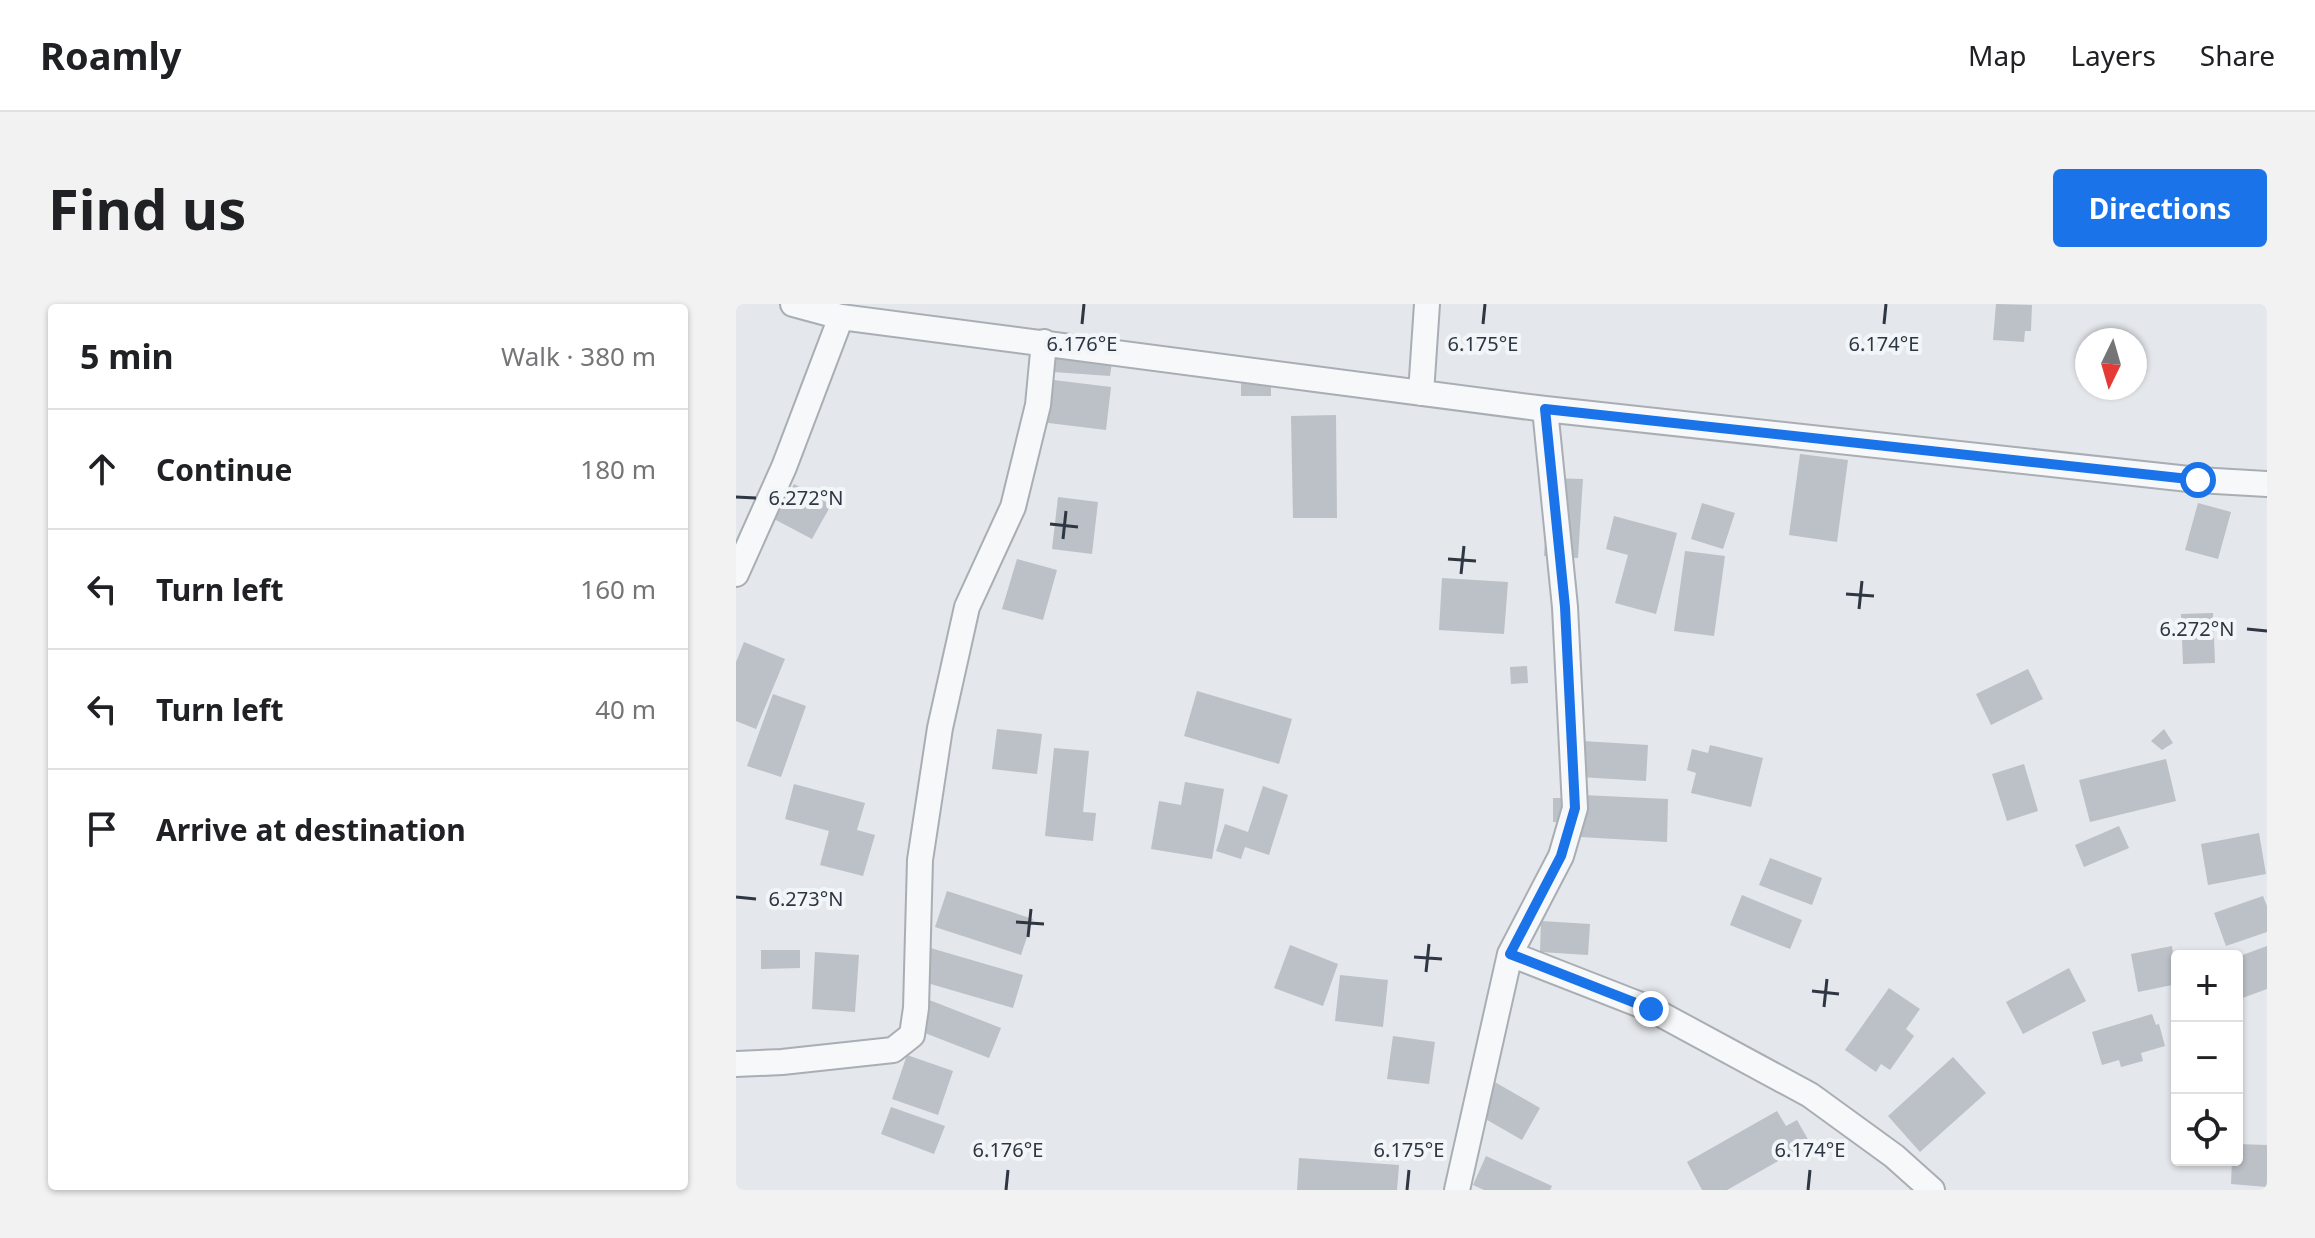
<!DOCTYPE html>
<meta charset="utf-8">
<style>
:root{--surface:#fff;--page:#f2f2f2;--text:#202124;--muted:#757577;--line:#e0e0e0;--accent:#1a73e8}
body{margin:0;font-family:"Noto Sans",sans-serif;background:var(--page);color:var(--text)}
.controls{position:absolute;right:24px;bottom:24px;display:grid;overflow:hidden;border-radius:8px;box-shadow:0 2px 6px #0004}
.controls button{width:72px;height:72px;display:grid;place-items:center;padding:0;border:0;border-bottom:2px solid var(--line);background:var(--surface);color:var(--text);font:40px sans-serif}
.compass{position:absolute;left:1339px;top:24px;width:72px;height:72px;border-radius:50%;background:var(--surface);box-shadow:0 2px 6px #0004;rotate:185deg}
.stop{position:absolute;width:24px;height:24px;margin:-18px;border:6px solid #1a73e8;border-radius:50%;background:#fff}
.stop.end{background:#1a73e8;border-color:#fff;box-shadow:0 2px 8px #0008}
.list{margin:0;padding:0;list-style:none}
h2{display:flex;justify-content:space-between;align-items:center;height:104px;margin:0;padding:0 32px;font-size:34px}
h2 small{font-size:26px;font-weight:400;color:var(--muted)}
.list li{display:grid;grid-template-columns:52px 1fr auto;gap:24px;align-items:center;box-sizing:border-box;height:120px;padding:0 32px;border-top:2px solid var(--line)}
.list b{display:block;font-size:30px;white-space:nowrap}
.list em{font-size:26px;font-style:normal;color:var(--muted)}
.icon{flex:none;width:44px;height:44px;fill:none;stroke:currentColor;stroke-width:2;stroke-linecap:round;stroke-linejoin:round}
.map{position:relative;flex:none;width:1531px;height:886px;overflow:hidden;border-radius:8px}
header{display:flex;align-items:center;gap:48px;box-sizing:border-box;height:112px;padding:0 40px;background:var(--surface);border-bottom:2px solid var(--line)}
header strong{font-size:38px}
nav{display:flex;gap:44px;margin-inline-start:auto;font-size:28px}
.intro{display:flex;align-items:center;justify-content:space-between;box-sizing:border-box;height:192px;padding:0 48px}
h1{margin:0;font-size:56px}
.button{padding:20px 36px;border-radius:8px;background:var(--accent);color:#fff;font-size:28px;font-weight:700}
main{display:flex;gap:48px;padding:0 48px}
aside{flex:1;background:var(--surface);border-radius:8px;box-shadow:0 2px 6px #0004}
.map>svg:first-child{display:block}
</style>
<header>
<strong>Roamly</strong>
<nav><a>Map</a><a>Layers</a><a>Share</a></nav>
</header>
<div class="intro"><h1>Find us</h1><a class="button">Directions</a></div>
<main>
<aside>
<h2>5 min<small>Walk · 380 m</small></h2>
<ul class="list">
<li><svg class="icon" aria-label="ahead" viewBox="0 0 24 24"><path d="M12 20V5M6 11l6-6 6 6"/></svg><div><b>Continue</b></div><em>180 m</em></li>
<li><svg class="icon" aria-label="left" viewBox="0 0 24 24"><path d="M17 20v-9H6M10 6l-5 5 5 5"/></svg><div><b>Turn left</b></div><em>160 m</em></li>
<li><svg class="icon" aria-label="left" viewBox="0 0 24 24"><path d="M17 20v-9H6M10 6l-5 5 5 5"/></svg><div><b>Turn left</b></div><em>40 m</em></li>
<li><svg class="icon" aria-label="arrive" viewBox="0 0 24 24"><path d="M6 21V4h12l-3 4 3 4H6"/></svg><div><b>Arrive at destination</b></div></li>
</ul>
</aside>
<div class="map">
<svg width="1531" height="886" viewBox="0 0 1531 886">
<rect width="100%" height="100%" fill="#e4e7eb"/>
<path fill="#bbc1c7" d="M1260,0l36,1 -1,26h-6l-1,11 -31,-2z
M318,54l58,4 -2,14 -57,-4z
M293,73l82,10 -5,43 -82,-10z
M505,77h30v15h-30z
M600,111l1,103h-44l-2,-102z
M1064,150l48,6 -11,82 -48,-7z
M813,174l34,1 -5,79 -34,-2z
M58,180l37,21 -19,34 -38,-20z
M322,193l40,5 -6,52 -40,-5z
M966,199l33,10 -12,36 -32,-10z
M1462,199l33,9 -13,47 -33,-9z
M878,212l63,17 -21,81 -41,-11 13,-48 -22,-6z
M949,247l40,5 -11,80 -40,-5z
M281,255l40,11 -14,50 -41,-11z
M706,274l66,4 -4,52 -65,-4z
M1477,309l2,50 -32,1 -2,-50z
M8,338l41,17 -29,70 -20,-8v-59z
M791,362l1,17 -17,1 -1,-17z
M1292,365l15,30 -52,26 -15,-31z
M461,387l95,28 -13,45 -95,-28z
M37,390l33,12 -25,71 -34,-11z
M261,425l45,5 -5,40 -45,-5z
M1428,425l9,14 -11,7 -11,-9z
M830,436l82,5 -2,36 -83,-5z
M974,441l53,13 -12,49 -60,-14 5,-20 -9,-3 5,-21 16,4z
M318,444l35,3 -6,61 13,1 -3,28 -48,-5z
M1430,455l10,42 -86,21 -11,-42z
M1288,460l14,47 -31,10 -15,-47z
M449,478l39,7 -12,70 -61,-10 8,-48 22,4z
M58,480l71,19 -8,27 18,5 -12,41 -43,-11 9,-34 -44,-12z
M527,482l25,9 -19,60 -24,-8 -4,12 -25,-8 9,-27 23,8z
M846,491l86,4 -1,43 -87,-5z
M817,494h20v25l-20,-1z
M1383,522l10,22 -45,19 -9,-22z
M1523,529l7,41 -58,11 -7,-41z
M1034,554l52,20 -10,27 -53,-20z
M211,587l86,28 -12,36 -86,-28z
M1006,591l60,25 -12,29 -60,-24z
M1527,592l4,10v26l-41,14 -12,-33z
M805,617l49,3 -2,31 -48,-3z
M554,641l48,19 -15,42 -49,-18z
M1436,642l5,38 -39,8 -7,-38z
M1531,642v43l-30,11v-43z
M191,643l96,28 -10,33 -96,-28z
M25,646h39v18l-39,1z
M79,648l44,3 -4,57 -43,-3z
M1333,664l17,33 -63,33 -17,-32z
M604,671l48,5 -5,47 -48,-6z
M1153,684l31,21 -14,20 8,7 -24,34 -9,-6 -5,8 -31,-22z
M183,692l82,32 -12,30 -82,-32z
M1416,710l4,11 3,-1 6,22 -24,7 2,8 -22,6 -2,-7 -17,5 -10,-33z
M657,732l42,6 -6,42 -42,-5z
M171,751l46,16 -15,44 -46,-16z
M1217,753l33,36 -66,59 -32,-36z
M757,777l47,27 -18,32 -47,-27z
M155,803l54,19 -11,28 -53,-20z
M1041,807l9,15 11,-6 13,23 -83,47h-25l-15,-28z
M1501,840l30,1v42l-36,-3 1,-24h5z
M750,852l66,30 -2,4h-66l-11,-5z
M563,854l100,7 -2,25h-100z"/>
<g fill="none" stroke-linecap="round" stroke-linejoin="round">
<defs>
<path id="street" d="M57,0l48,13 704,92 653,71 69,4
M685,89l6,-89
M0,270l48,-107 57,-150
M774,650l141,55 159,86 84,61 38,34
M0,760l46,-2 111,-12 19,-15 4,-27 4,-148 20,-132 27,-121 46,-100 25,-102 6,-63
M721,886l53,-236 51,-98 14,-48 -10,-201 -20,-198"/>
</defs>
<use href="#street" stroke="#a9aeb5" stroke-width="28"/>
<use href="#street" stroke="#f6f8f9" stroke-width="24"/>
</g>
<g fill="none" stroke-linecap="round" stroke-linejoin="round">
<path stroke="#1a73e8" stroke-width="10" d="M915,705l-141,-55 51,-98 14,-48 -10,-201 -20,-198 653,71"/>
</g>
<path fill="none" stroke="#2d3642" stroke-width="3" d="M346,20l2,-20M747,20l2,-20M1148,20l2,-20M0,193l20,1M314,220l28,3M327,235l3,-28M712,255l28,2M725,270l3,-28M1110,290l28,2M1123,305l3,-28M1511,325l20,2M0,593l20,2M280,618l28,2M292,633l3,-28M678,653l28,2M690,668l3,-28M1076,687l27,3M1088,703l3,-28M270,886l2,-20M671,886l2,-20M1072,886l2,-20"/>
<g font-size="20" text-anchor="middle" fill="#2d3642" stroke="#f3f6f8" stroke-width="8" stroke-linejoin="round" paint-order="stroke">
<text x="346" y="47">6.176°E</text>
<text x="747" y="47">6.175°E</text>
<text x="1148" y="47">6.174°E</text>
<text x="70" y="201">6.272°N</text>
<text x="1461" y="332">6.272°N</text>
<text x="70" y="602">6.273°N</text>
<text x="272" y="853">6.176°E</text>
<text x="673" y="853">6.175°E</text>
<text x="1074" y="853">6.174°E</text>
</g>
</svg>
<div class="controls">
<button>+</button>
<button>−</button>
<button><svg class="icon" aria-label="locate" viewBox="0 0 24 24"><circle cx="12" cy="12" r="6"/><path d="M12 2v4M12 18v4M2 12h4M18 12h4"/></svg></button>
</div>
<svg class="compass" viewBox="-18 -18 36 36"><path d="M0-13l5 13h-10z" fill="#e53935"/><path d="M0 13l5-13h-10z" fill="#757577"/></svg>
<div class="stop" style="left:1462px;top:176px"></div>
<div class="stop end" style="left:915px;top:705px"></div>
</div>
</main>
